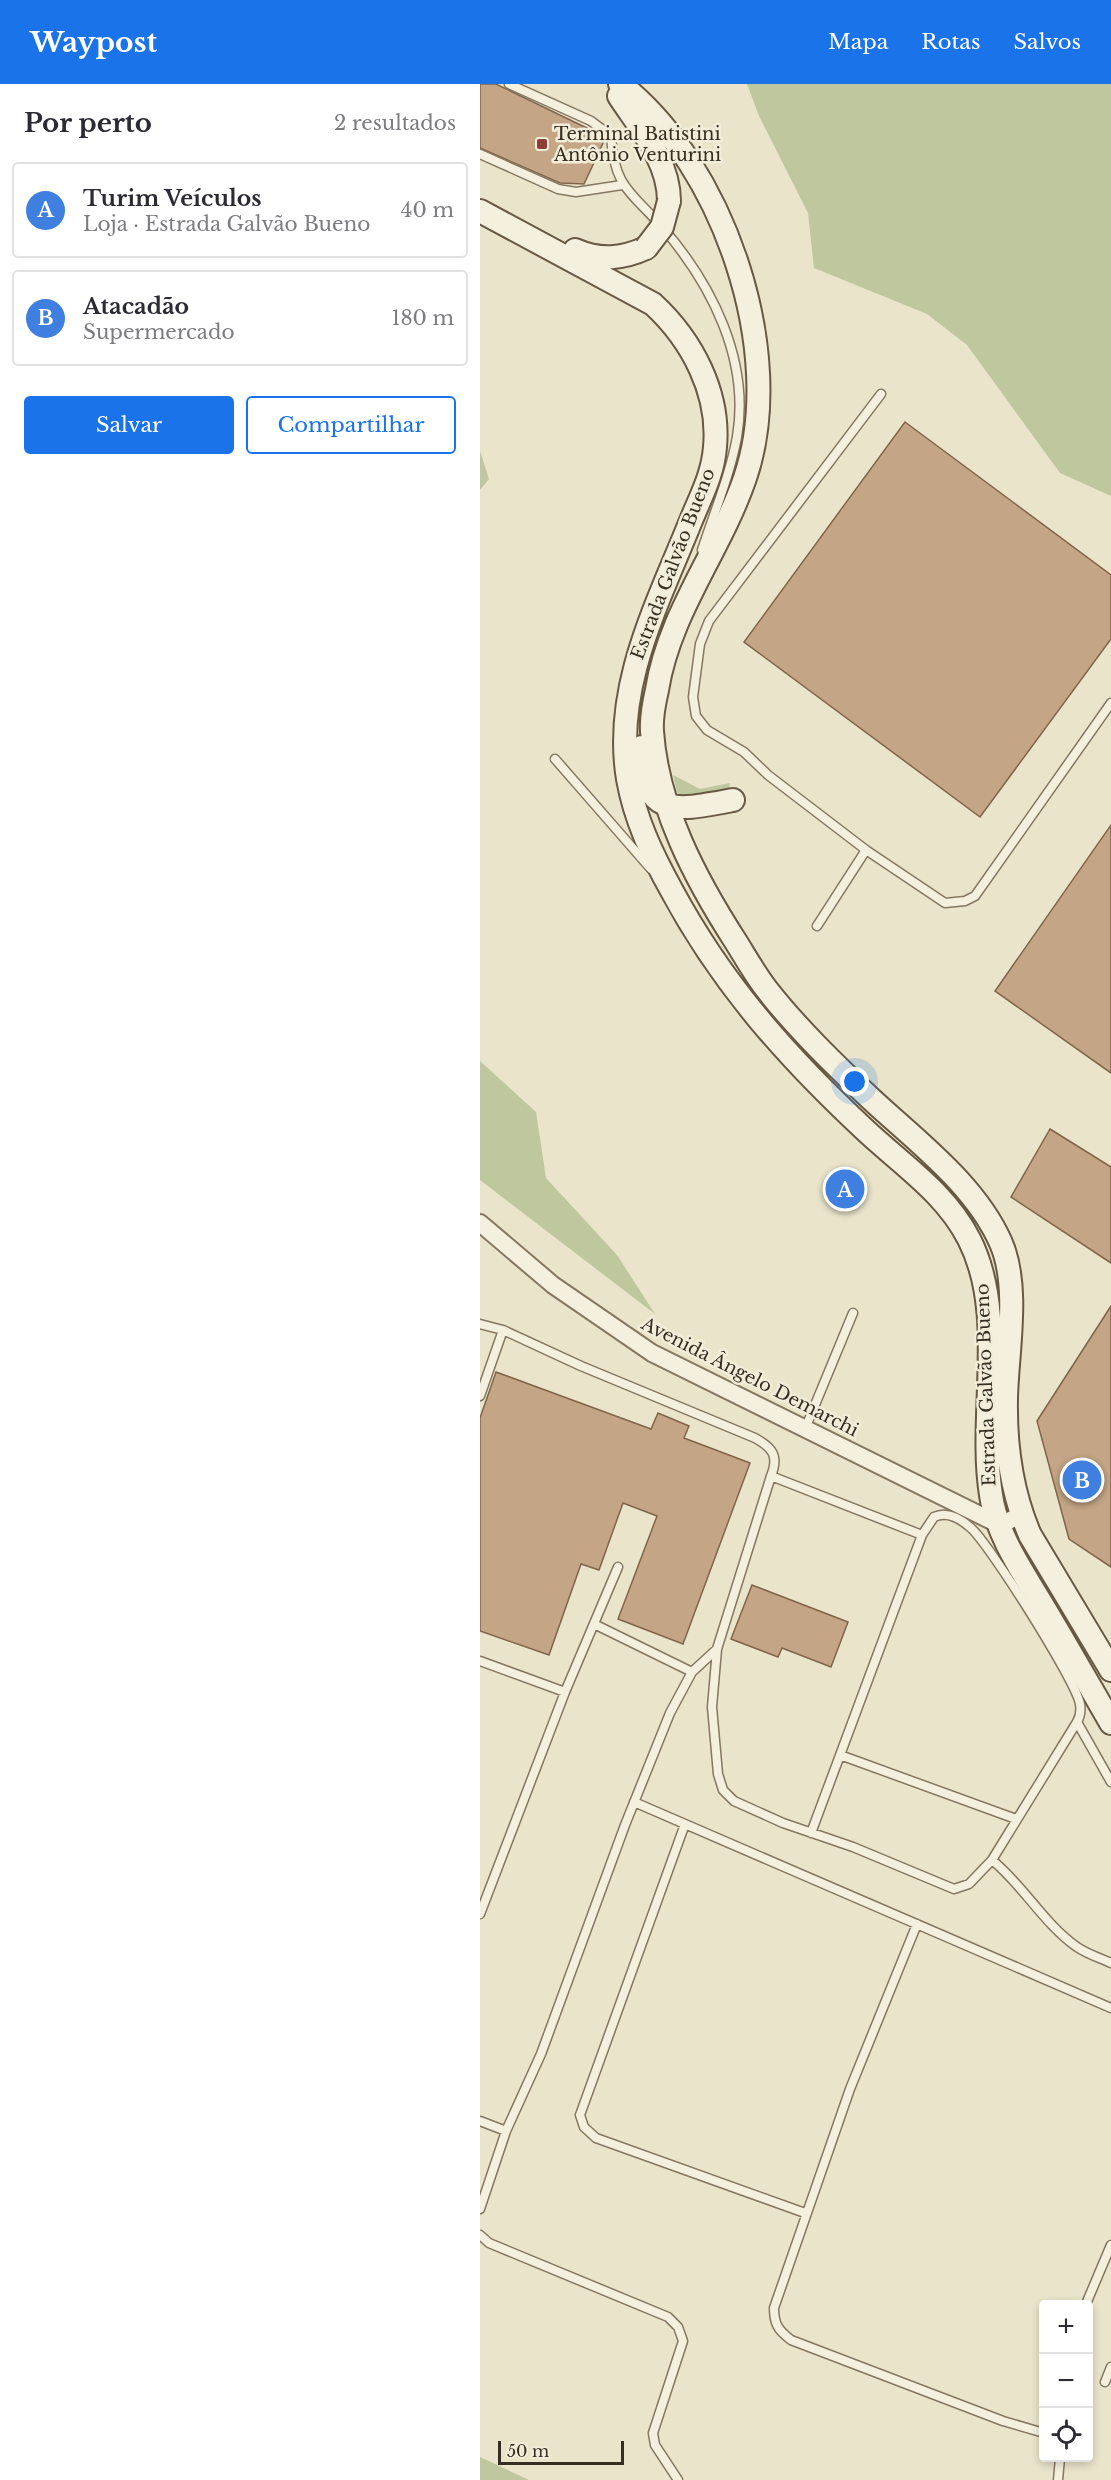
<!DOCTYPE html>
<html lang="pt">
<meta charset="utf-8">
<style>
:root{--surface:#fff;--page:#f7f7f7;--text:#2b2b33;--muted:#7c7c81;--line:#e1e1e2;--accent:#1a73e8}
body{margin:0;font-family:"Libre Baskerville",serif;background:var(--page);color:var(--text)}
.controls{position:absolute;right:18px;bottom:18px;display:grid;overflow:hidden;border-radius:6px;box-shadow:0 3px 9px #0003}
.controls button{width:54px;height:54px;display:grid;place-items:center;padding:0;border:0;border-bottom:2px solid var(--line);background:var(--surface);color:var(--text);font:30px sans-serif}
.scale{position:absolute;left:18px;bottom:15px;width:126px;box-sizing:border-box;padding-left:6px;border:3px solid #372e22;border-top:0;font-size:16px;line-height:21px;white-space:nowrap;color:#372e22;-webkit-text-stroke:4px #f2edd9;paint-order:stroke}
.you{position:absolute;left:375px;top:998px;width:21px;height:21px;margin:-15px;border:4px solid #fff;border-radius:50%;background:#1a73e8;box-shadow:0 0 0 9px #1a73e833}
.badge{display:grid;place-items:center;width:39px;height:39px;border-radius:50%;background:var(--accent);color:#fff;font-size:20px;font-weight:700}
.pin{position:absolute;translate:-50% -50%;border:3px solid #fff;box-shadow:0 2px 6px #0006}
.list{margin:0;padding:0;list-style:none}
h2{display:flex;justify-content:space-between;align-items:center;height:78px;margin:0;padding:0 24px;font-size:26px}
h2 small{font-size:20px;font-weight:400;color:var(--muted)}
.list li{display:grid;grid-template-columns:39px 1fr auto;gap:18px;align-items:center;box-sizing:border-box;height:96px;margin:0 12px 12px;padding:0 12px;border:2px solid var(--line);border-radius:6px}
.list b{display:block;font-size:22px;white-space:nowrap}
.list p{margin:0;font-size:20px;white-space:nowrap;color:var(--muted)}
.list em{font-size:20px;font-style:normal;color:var(--muted)}
.actions{display:flex;gap:12px;padding:18px 24px}
.actions a{flex:1;padding:14px 0;border:2px solid var(--accent);border-radius:6px;text-align:center;font-size:21px;color:var(--accent)}
.actions .main{background:var(--accent);color:#fff}
.icon{flex:none;width:33px;height:33px;fill:none;stroke:currentColor;stroke-width:2;stroke-linecap:round;stroke-linejoin:round}
.map{position:relative;flex:none;width:631px;height:2396px;overflow:hidden}
header{display:flex;align-items:center;gap:36px;box-sizing:border-box;height:84px;padding:0 30px;background:var(--accent);color:#fff}
header strong{font-size:28px}
nav{display:flex;gap:33px;margin-inline-start:auto;font-size:21px}
main{display:flex}
aside{flex:1;background:var(--surface)}
.map>svg:first-child{display:block}
</style>
<header>
<strong>Waypost</strong>
<nav><a>Mapa</a><a>Rotas</a><a>Salvos</a></nav>
</header>
<main>
<aside>
<h2>Por perto<small>2 resultados</small></h2>
<ul class="list">
<li><span class="badge" style="background:#3f7fe0">A</span><div><b>Turim Veículos</b><p>Loja · Estrada Galvão Bueno</p></div><em>40 m</em></li>
<li><span class="badge" style="background:#3f7fe0">B</span><div><b>Atacadão</b><p>Supermercado</p></div><em>180 m</em></li>
</ul>
<div class="actions"><a class="main">Salvar</a><a>Compartilhar</a></div>
</aside>
<div class="map">
<svg width="631" height="2396" viewBox="0 0 631 2396">
<rect width="100%" height="100%" fill="#eae4ca"/>
<path fill="#bfc79f" d="M267,0h364v412l-51,-23 -93,-128 -40,-31 -113,-46 -6,-55 -49,-97z
M0,367l9,28 -9,11z
M193,691l27,14 30,-6 -1,6 -26,8 -22,-1 -4,-4z
M0,977l56,51 10,66 71,77 38,59 -175,-134z
M0,2373l49,23h-49z"/>
<path fill="#c4a585" stroke="#816549" stroke-width="1.5" d="M0,0h16l99,48 10,7 -21,45 -24,-1 -80,-35z
M425,338l206,153v64l-131,178 -236,-175z
M631,741v248l-116,-82z
M570,1045l61,38v96l-100,-66z
M631,1222v261l-42,-28 -32,-118z
M16,1288l155,57 7,-16 31,13 -5,12 66,25 -67,181 -65,-25 39,-103 -34,-13 -24,67 -18,-6 -32,91 -69,-24v-213z
M272,1501l96,37 -17,45 -49,-19 -4,9 -47,-18z"/>
<g fill="none" stroke-linecap="round" stroke-linejoin="round">
<defs>
<path id="lane" d="M29,0l82,37 20,15c3,53 22,57 52,92 49,57 87,132 74,209 -7,38 -23,76 -35,113
M0,70l78,35 18,3 46,-7
M401,310l-172,227 -9,23 -7,53 3,19 11,14 37,22 24,23 98,75 79,53 20,-2 10,-5 136,-193
M75,675l96,110
M337,842l49,-76
M0,1240l23,6 78,36 174,72c18,10 24,18 16,38l151,59
M0,1312l23,-66
M325,1345l48,-116
M291,1392l-54,173 -5,58 6,67 5,16 11,11 49,22 70,24 101,42 15,-5 23,-24 85,-138c3,-5 4,-12 3,-18 -4,-23 -90,-159 -109,-176 -10,-9 -24,-17 -37,-11l-12,18 -111,298
M114,1540l98,48
M0,1577l85,31 53,-125
M597,1638l34,60
M360,1671l176,64
M154,1718l477,206
M205,1740l-105,291 4,12 12,11 209,75
M512,1776c31,25 52,64 85,87 10,7 23,11 34,16
M0,1830l85,-222
M437,1840l-67,165 -76,219c0,16 4,22 17,32l212,81 41,12
M0,2037l26,10
M0,2125l26,-78 35,-77 84,-229 45,-112 22,-41 25,-23
M0,2151l9,8 179,74 10,10 5,14 -30,92 2,12 23,35
M606,2220l25,-59
M625,2298l6,-15
M578,2396l2,-22"/>
<path id="street" d="M0,1139l73,62 99,68 348,172 21,-10"/>
<path id="secondary" d="M140,0c103,80 168,269 125,394 -25,73 -76,135 -88,212 -3,13 -6,27 -5,41 5,76 44,149 84,211 10,16 20,34 32,49 30,38 66,73 102,107 46,43 105,86 131,145 19,44 6,109 5,155 -1,48 5,93 24,137l81,135
M139,12c21,32 50,65 50,105
M0,127l173,93c39,36 67,89 62,143 -2,28 -15,51 -25,76 -33,82 -77,165 -62,256 7,40 24,76 44,112 50,93 115,166 192,238 37,35 81,63 105,110 39,76 9,175 22,256 6,42 34,80 55,116 22,37 43,74 65,112
M95,166c25,11 47,9 71,-2
M162,663c1,72 33,64 91,53"/>
</defs>
<use href="#lane" stroke="#857761" stroke-width="11"/>
<use href="#street" stroke="#857761" stroke-width="20"/>
<use href="#secondary" stroke="#675944" stroke-width="26"/>
<use href="#lane" stroke="#f5f0dd" stroke-width="8"/>
<use href="#street" stroke="#f5f0dd" stroke-width="16"/>
<use href="#secondary" stroke="#f5f0dd" stroke-width="22"/>
<defs>
<path id="secondary-bridge" d="M166,164l16,-21 7,-26"/>
</defs>
<use href="#secondary-bridge" stroke="#675944" stroke-width="26" stroke-linecap="butt"/>
<use href="#secondary-bridge" stroke="#f5f0dd" stroke-width="22"/>
</g>
<rect fill="#8d3f37" stroke="#f2edd9" stroke-width="2" x="56" y="54" width="12" height="12" rx="3"/>
<g text-anchor="middle" stroke-width="5" stroke-linejoin="round" paint-order="stroke">
<g font-size="18" fill="#372e22" stroke="#f2edd9" text-anchor="start">
<text x="74" y="56">Terminal Batistini<tspan x="74" dy="21">Antônio Venturini</tspan></text>
</g>
<g font-size="18" fill="#372e22" stroke="#f2edd9">
<text transform="translate(193 480) rotate(-69)" y="6">Estrada Galvão Bueno</text>
<text transform="translate(270 1293) rotate(27)" y="6">Avenida Ângelo Demarchi</text>
<text transform="translate(506 1301) rotate(-92)" y="6">Estrada Galvão Bueno</text>
</g>
</g>
</svg>
<div class="controls">
<button>+</button>
<button>−</button>
<button><svg class="icon" aria-label="locate" viewBox="0 0 24 24"><circle cx="12" cy="12" r="6"/><path d="M12 2v4M12 18v4M2 12h4M18 12h4"/></svg></button>
</div>
<div class="scale">50 m</div>
<div class="you"></div>
<div class="pin badge" style="left:365px;top:1105px;background:#3f7fe0">A</div>
<div class="pin badge" style="left:602px;top:1396px;background:#3f7fe0">B</div>
</div>
</main>
